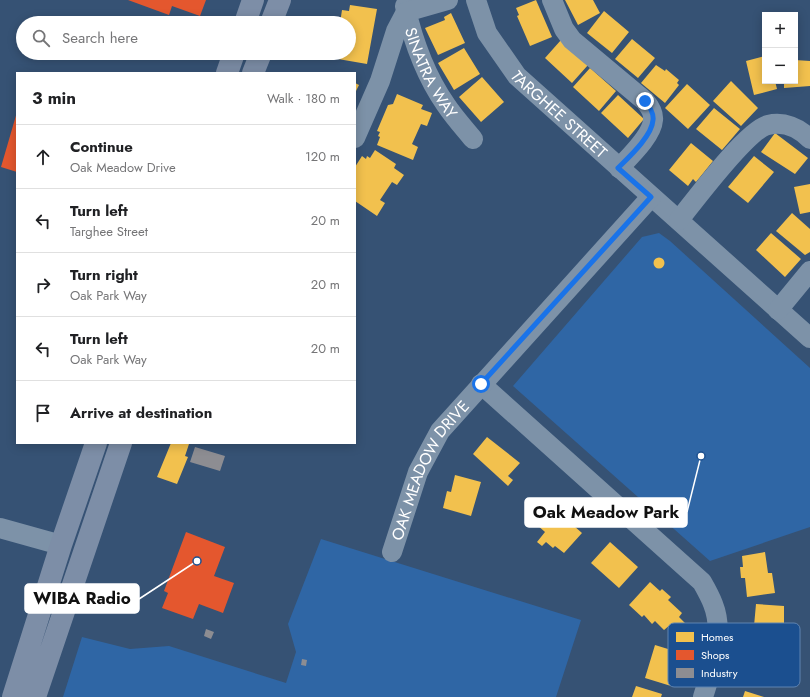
<!DOCTYPE html>
<meta charset="utf-8">
<style>
:root{--surface:#fff;--page:#f2f2f2;--text:#202124;--muted:#757577;--line:#e0e0e0}
body{margin:0;font-family:Jost,sans-serif;background:var(--page);color:var(--text)}
.controls{position:absolute;right:12px;top:12px;display:grid;overflow:hidden;border-radius:0px;box-shadow:0 2px 10px #0003}
.controls button{width:36px;height:36px;display:grid;place-items:center;padding:0;border:0;border-bottom:1px solid var(--line);background:var(--surface);color:var(--text);font:20px sans-serif}
.stop{position:absolute;width:12px;height:12px;margin:-9px;border:3px solid #1a73e8;border-radius:50%;background:#fff}
.stop.end{background:#1a73e8;border-color:#fff;box-shadow:0 1px 4px #0008}
.list{margin:0;padding:0;list-style:none}
h2{display:flex;justify-content:space-between;align-items:center;height:52px;margin:0;padding:0 16px;font-size:17px}
h2 small{font-size:13px;font-weight:400;color:var(--muted)}
.list li{display:grid;grid-template-columns:26px 1fr auto;gap:12px;align-items:center;box-sizing:border-box;height:64px;padding:0 16px;border-top:1px solid var(--line)}
.list b{display:block;font-size:15px;white-space:nowrap}
.list p{margin:0;font-size:13px;white-space:nowrap;color:var(--muted)}
.list em{font-size:13px;font-style:normal;color:var(--muted)}
.icon{flex:none;width:22px;height:22px;fill:none;stroke:currentColor;stroke-width:2;stroke-linecap:round;stroke-linejoin:round}
.map{position:relative;flex:none;width:810px;height:697px;overflow:hidden}
.search{position:absolute;background:var(--surface);box-shadow:0 2px 10px #0003;left:16px;top:16px;width:340px;height:44px;display:flex;align-items:center;gap:10px;box-sizing:border-box;padding:0 14px;border-radius:22px;color:var(--muted);font-size:15px}
.panel{position:absolute;background:var(--surface);box-shadow:0 2px 10px #0003;left:16px;top:72px;width:340px;height:372px;border-radius:0px}
.map>svg:first-child{display:block}
</style>
<div class="map">
<svg width="810" height="697" viewBox="0 0 810 697">
<rect width="100%" height="100%" fill="#365274"/>
<path fill="#2f66a5" d="M659,233l11,8 140,127v159l-100,34 -197,-175 129,-149z
M321,539l260,81 -25,77h-493l19,-60 48,12 39,-3 117,37 10,-31 -8,-28z"/>
<path fill="#f2c14e" d="M536,0l16,37 -22,9 -13,-30 2,-1 -3,-7z
M565,0h28l7,13 -22,12z
M350,5l27,4 -10,55 -29,-5 1,-6h10v-30h-9l2,-13 7,1z
M604,11l25,21 -17,21 -25,-20z
M451,13l14,30 -27,12 -13,-27 20,-8 -1,-3z
M632,39l23,19 -17,20 -23,-19z
M561,40l27,25 -16,18 -27,-25z
M464,48l16,26 -26,16 -16,-27z
M765,56v25h10l2,8 -23,6 -8,-34z
M795,60l15,1v25l-26,2v-7h11z
M656,65l9,6 1,-2 13,11 -2,3 2,2 -14,18 -24,-20z
M590,68l26,23 -17,20 -26,-24z
M482,77l22,25 -23,20 -22,-25z
M731,81l27,27 -17,18 -28,-25z
M355,83l4,2 -4,8z
M687,84l23,21 -22,24 -23,-21z
M397,94l26,11 -2,4 11,4 -5,13 -6,-2 -9,20 6,3 -5,13 -36,-15 3,-8 -2,-1 2,-4 -3,-1 11,-26 5,-1z
M618,95l26,24 -16,19 -27,-25z
M714,108l26,21 -18,21 -26,-21z
M775,133l33,25 -13,16 -34,-22z
M691,143l22,18 -17,21 -3,-3 -5,7 -19,-16z
M375,150l21,14 -2,4 10,7 -7,10 -5,-3 -12,18 5,3 -8,13 -22,-15v-34l7,-11 4,3 1,-3 3,2z
M754,156l20,16 -26,31 -20,-16z
M810,184v28l-10,2 -6,-27z
M792,213l18,16v23l-5,3 -29,-24z
M771,233l30,26 -16,18 -29,-27z
M653.5 263a5.5 5.5 0 1 1 11 0a5.5 5.5 0 1 1-11 0Z
M487,437l33,26 -12,13 5,4 -5,6 -35,-32z
M171,443l18,1 -4,12 3,1 -11,27 -20,-7z
M455,475l26,7 -10,34 -28,-8 4,-17 4,1z
M559,498l14,12 -7,9 16,14 -18,20 -9,-7 -2,2 -7,-6 -4,4 -5,-4 8,-10 -9,-8z
M610,542l28,25 -19,21 -28,-25z
M765,552l3,21h4l3,20 -28,4 -2,-19h-4l-1,-11h3l-1,-11z
M650,582l10,9 2,-2 9,8 -3,3 14,13 -3,4 7,7 -8,8 -8,-7 -6,5 -9,-9 -3,3 -8,-9 -2,2 -13,-12z
M756,604l28,2v23h-2l-2,14 -22,-2 2,-14 -6,-1z
M655,645l26,8 -10,33 -26,-8z
M636,686l26,8 -1,3h-29z
M745,691l19,6h-21z"/>
<path fill="#e4572e" d="M128,0h78l-6,16 -28,-10 -3,9z
M17,112v60l-16,-5z
M186,532l39,15 -11,29 20,7 -11,30 -24,-9 -6,15 -31,-11 6,-15 -4,-2z"/>
<path fill="#8d8d92" d="M195,447l30,9 -5,15 -30,-9z
M206,629l8,3 -3,7 -7,-3z
M302,659l5,1 -1,6 -5,-1z"/>
<g fill="none" stroke-linecap="round" stroke-linejoin="round">
<g stroke="#7d92a8" stroke-width="20">
<path id="s1" d="M476,0l11,33 30,43 293,262"/>
<path d="M552,0l12,29 8,11 73,61c5,6 9,12 8,19 -1,16 -24,37 -34,48"/>
<path id="s2" d="M405,6c8,35 20,69 41,99 8,12 18,23 27,34"/>
<path d="M355,138l25,-57 16,-50 10,-19 42,-12"/>
<path d="M679,220c16,-20 68,-90 89,-95 16,-4 31,3 42,14"/>
<path d="M778,310l32,-39"/>
<path d="M481,384l221,198c4,7 8,14 11,22 12,30 -1,64 -10,93"/>
<path d="M0,528l61,17"/>
<path id="s3" d="M392,552l26,-80 22,-41 211,-234"/>
</g>
<path stroke="#7d8ea7" stroke-width="22" d="M245,23l8,-23
M271,23l9,-23
M227,73l7,-20
M253,73l8,-20
M13,697l48,-152 35,-102
M35,697l86,-254"/>
</g>
<g fill="none" stroke-linecap="round" stroke-linejoin="round">
<path stroke="#1a73e8" stroke-width="5" d="M481,384l170,-187 -33,-29c11,-11 34,-32 35,-48 1,-7 -3,-13 -8,-19"/>
</g>
<g text-anchor="middle" stroke-width="4" stroke-linejoin="round" paint-order="stroke">
<g font-size="16" fill="#fff" stroke="#1b4f8f">
<text dy="6" stroke="none"><textPath href="#s2" startOffset="72">SINATRA WAY</textPath></text>
<text dy="6" stroke="none"><textPath href="#s1" startOffset="144">TARGHEE STREET</textPath></text>
<text dy="6" stroke="none"><textPath href="#s3" startOffset="91">OAK MEADOW DRIVE</textPath></text>
</g>
</g>
<rect x="668" y="623" width="132" height="64" rx="6" fill="#1b4f8f" stroke="#5f84b1" stroke-width="1"/>
<rect x="676" y="632" width="18" height="10" fill="#f2c14e"/>
<rect x="676" y="650" width="18" height="10" fill="#e4572e"/>
<rect x="676" y="668" width="18" height="10" fill="#8d8d92"/>
<g font-size="11" fill="#fff">
<text x="701" y="641">Homes</text>
<text x="701" y="659">Shops</text>
<text x="701" y="677">Industry</text>
</g>
<path fill="none" stroke="#fff" stroke-width="1.5" d="M701 456L687 512M197 561L139 599"/>
<g fill="#fff" stroke="#1b4f8f" stroke-width="1.5">
<circle cx="701" cy="456" r="4"/>
<circle cx="197" cy="561" r="4"/>
</g>
<g fill="#fff" stroke="#fff" stroke-width="1.5">
<rect x="525" y="498" width="162" height="29" rx="4"/>
<rect x="25" y="584" width="114" height="29" rx="4"/>
</g>
<g font-size="17" text-anchor="middle" font-weight="bold" fill="#111">
<text x="606" y="518">Oak Meadow Park</text>
<text x="82" y="604">WIBA Radio</text>
</g>
</svg>
<div class="controls">
<button>+</button>
<button>−</button>
</div>
<div class="stop" style="left:481px;top:384px"></div>
<div class="stop end" style="left:645px;top:101px"></div>
<div class="search"><svg class="icon" aria-label="search" viewBox="0 0 24 24"><circle cx="10" cy="10" r="6"/><path d="M15 15l6 6"/></svg>Search here</div>
<section class="panel">
<h2>3 min<small>Walk · 180 m</small></h2>
<ul class="list">
<li><svg class="icon" aria-label="ahead" viewBox="0 0 24 24"><path d="M12 20V5M6 11l6-6 6 6"/></svg><div><b>Continue</b><p>Oak Meadow Drive</p></div><em>120 m</em></li>
<li><svg class="icon" aria-label="left" viewBox="0 0 24 24"><path d="M17 20v-9H6M10 6l-5 5 5 5"/></svg><div><b>Turn left</b><p>Targhee Street</p></div><em>20 m</em></li>
<li><svg class="icon" aria-label="right" viewBox="0 0 24 24"><path d="M7 20v-9h11M14 6l5 5-5 5"/></svg><div><b>Turn right</b><p>Oak Park Way</p></div><em>20 m</em></li>
<li><svg class="icon" aria-label="left" viewBox="0 0 24 24"><path d="M17 20v-9H6M10 6l-5 5 5 5"/></svg><div><b>Turn left</b><p>Oak Park Way</p></div><em>20 m</em></li>
<li><svg class="icon" aria-label="arrive" viewBox="0 0 24 24"><path d="M6 21V4h12l-3 4 3 4H6"/></svg><div><b>Arrive at destination</b></div></li>
</ul>
</section>
</div>
